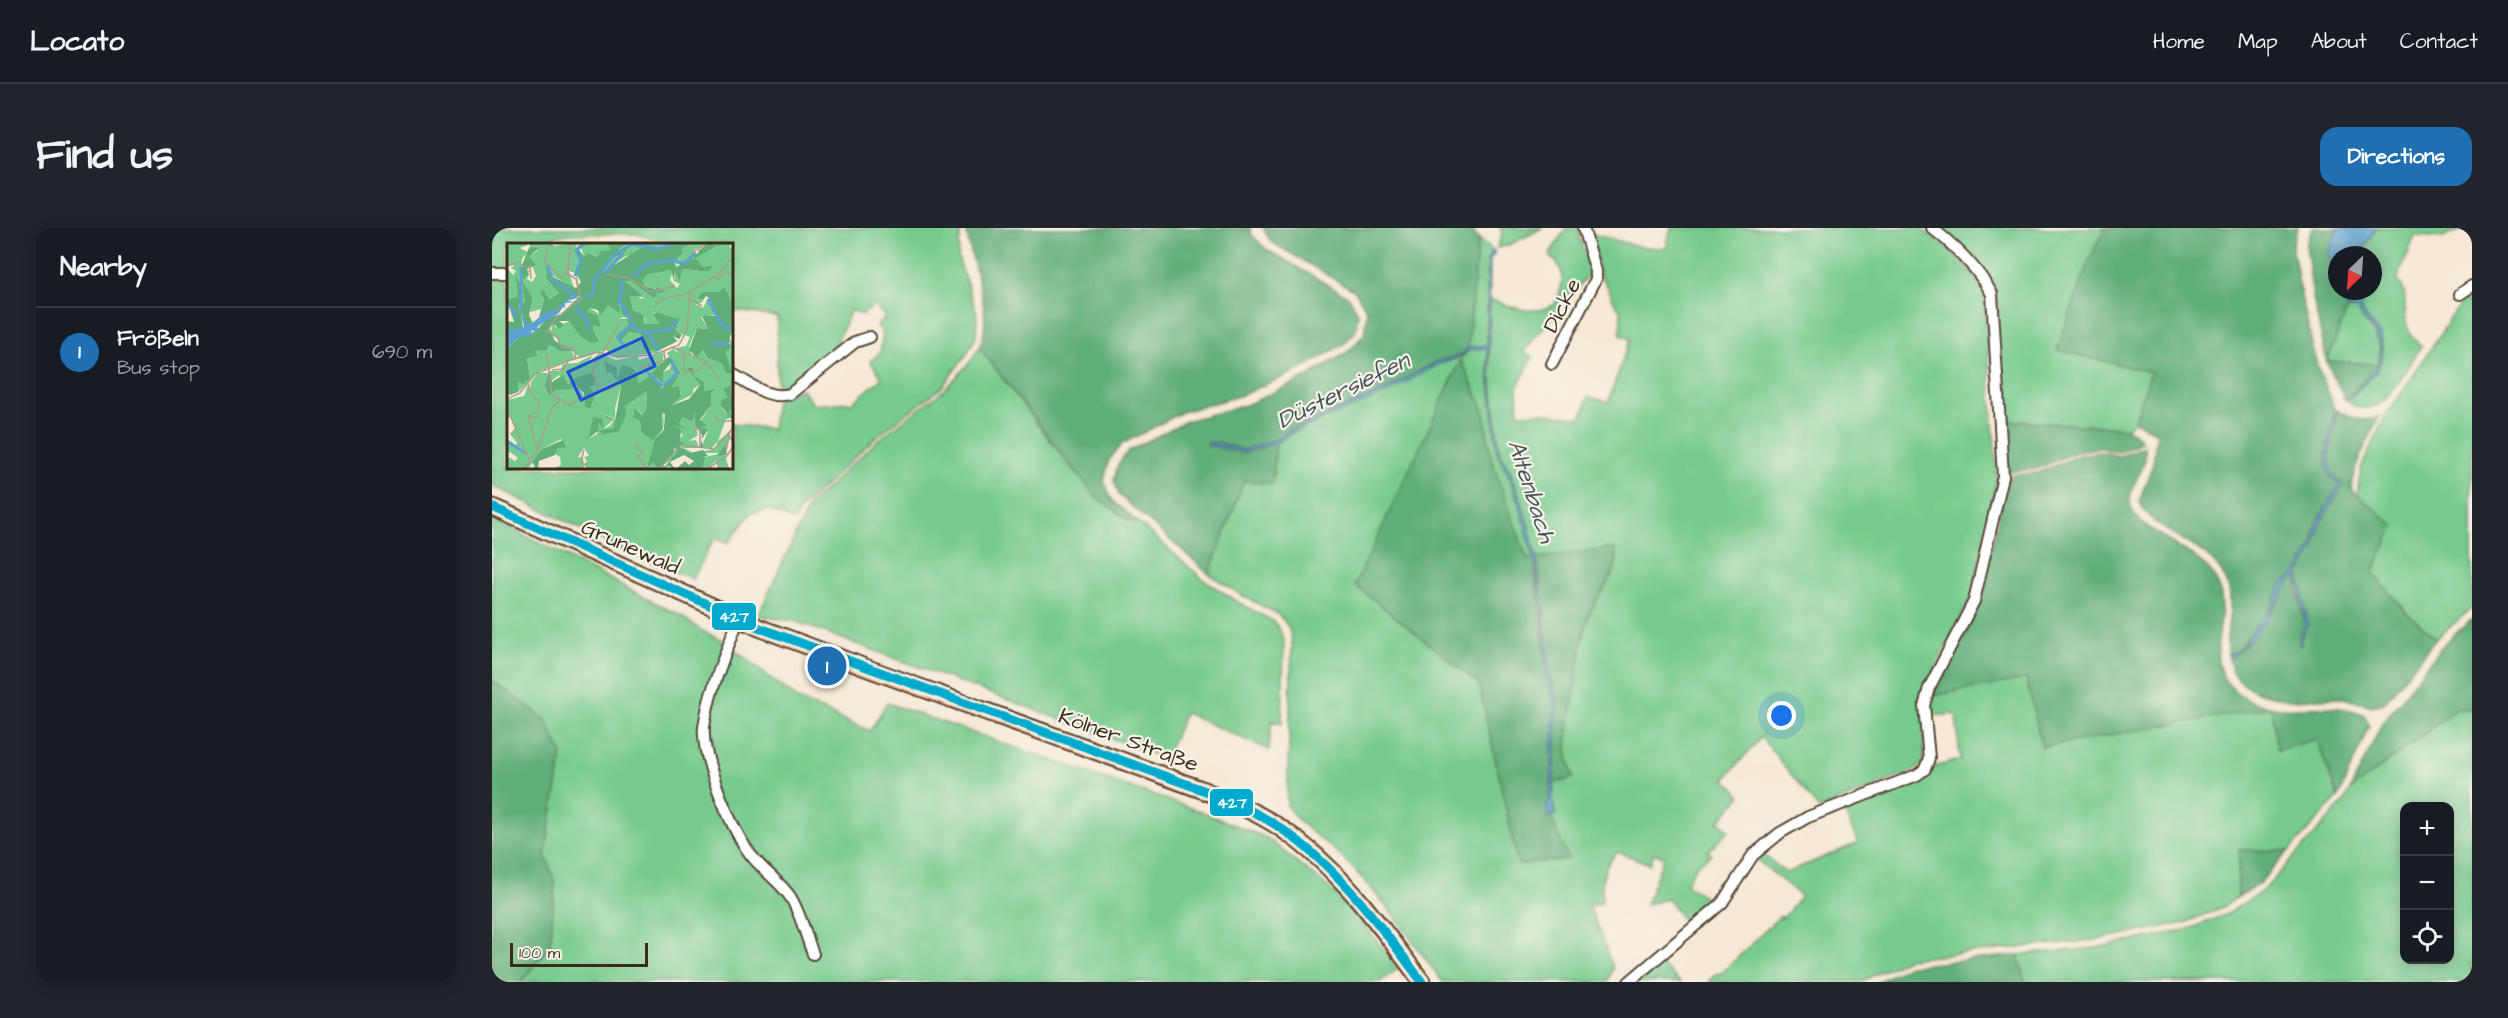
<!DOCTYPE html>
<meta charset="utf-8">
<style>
:root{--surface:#171b24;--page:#20242c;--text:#f1f3f6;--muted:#9ea1a6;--line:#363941;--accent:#1f6fb2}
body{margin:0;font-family:"Architects Daughter",sans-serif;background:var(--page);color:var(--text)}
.controls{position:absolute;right:18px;bottom:18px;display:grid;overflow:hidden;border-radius:12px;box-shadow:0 3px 15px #0003}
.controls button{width:54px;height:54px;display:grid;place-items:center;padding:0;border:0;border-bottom:2px solid var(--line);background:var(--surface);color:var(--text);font:30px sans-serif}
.compass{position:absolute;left:1836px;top:18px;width:54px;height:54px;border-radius:50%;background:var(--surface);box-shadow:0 3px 15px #0003;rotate:205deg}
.scale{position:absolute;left:18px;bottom:15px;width:138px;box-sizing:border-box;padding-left:6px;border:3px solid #3b2a1e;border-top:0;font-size:16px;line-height:21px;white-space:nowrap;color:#3b2a1e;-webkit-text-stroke:4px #f7f3e8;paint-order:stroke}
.you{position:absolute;left:1290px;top:488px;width:21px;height:21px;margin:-15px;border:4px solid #fff;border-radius:50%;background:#1a73e8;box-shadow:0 0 0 9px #1a73e833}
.badge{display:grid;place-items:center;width:39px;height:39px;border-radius:50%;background:var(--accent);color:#fff;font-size:20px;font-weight:700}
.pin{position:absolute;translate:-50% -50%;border:3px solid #fff;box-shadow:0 2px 6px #0006}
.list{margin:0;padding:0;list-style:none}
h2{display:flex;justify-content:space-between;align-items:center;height:78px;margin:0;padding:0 24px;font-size:26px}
h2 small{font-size:20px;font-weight:400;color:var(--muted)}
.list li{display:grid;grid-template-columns:39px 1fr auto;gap:18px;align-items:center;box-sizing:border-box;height:90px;padding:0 24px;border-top:2px solid var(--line)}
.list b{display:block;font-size:22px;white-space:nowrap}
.list p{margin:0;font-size:20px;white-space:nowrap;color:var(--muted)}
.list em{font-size:20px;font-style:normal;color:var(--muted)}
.icon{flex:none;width:33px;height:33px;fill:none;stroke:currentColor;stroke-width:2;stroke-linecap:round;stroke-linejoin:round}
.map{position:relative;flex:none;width:1980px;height:754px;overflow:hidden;border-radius:18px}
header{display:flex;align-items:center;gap:36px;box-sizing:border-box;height:84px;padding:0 30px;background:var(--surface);border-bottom:2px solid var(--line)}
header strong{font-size:28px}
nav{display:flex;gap:33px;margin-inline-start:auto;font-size:21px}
.intro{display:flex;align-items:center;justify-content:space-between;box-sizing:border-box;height:144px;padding:0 36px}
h1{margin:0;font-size:42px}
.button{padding:15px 27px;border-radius:18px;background:var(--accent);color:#fff;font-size:21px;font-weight:700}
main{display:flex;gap:36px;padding:0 36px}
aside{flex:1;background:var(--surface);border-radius:18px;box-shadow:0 3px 15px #0003}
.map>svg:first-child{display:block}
</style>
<header>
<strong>Locato</strong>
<nav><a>Home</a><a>Map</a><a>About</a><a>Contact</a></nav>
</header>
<div class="intro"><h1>Find us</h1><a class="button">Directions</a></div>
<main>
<aside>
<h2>Nearby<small></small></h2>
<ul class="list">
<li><span class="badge">1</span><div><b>Frößeln</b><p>Bus stop</p></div><em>690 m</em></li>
</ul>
</aside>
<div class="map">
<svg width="1980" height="754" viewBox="0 0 1980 754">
<rect width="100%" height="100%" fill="#f7f3e8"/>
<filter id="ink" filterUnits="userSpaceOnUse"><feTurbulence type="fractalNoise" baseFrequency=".0167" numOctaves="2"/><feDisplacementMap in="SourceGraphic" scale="12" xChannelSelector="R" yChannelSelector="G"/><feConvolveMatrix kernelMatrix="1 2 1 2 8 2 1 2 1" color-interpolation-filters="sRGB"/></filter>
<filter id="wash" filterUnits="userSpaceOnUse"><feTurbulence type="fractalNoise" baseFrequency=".008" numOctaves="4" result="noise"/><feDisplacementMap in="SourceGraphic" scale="24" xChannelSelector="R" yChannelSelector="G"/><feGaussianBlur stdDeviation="1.35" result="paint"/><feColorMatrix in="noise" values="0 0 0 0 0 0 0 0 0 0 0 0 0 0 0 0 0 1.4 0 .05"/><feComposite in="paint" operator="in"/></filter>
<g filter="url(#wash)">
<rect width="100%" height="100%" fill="#f6e8d4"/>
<path fill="#77ca8d" stroke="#597a56" stroke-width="1.5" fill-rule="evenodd" d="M0,0h469l-3,29 19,57 -1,23 -10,18 -24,32 -65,49 -76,72 -7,13 -24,-11 -19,3 -23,30 -14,-4 -21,40 -64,-26 -137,-68v-207l16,1v189h224v-44l40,5 4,-29 26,-11 12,16 35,-3 2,2 31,-26 -12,-17 10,-8 3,-19 -6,-9 9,-8 -11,-12 -12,10 -12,-5 -21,48 -37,30 -16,5v-76l-45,-7v-66h-44l-32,-4 -19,-6h-70l-40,10h-19v26l-16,-1z
M1008,0h43l-34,17 -12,3 5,-14z
M1074,0h12l2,12 12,30 -62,74 -5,9 8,4 -16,31 1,26 24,-1 39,5 7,-21 20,5 22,-63 -10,-4 1,-23c-10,-10 -10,-25 -20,-35l-12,-44 52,14 25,1 5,-20h248c27,17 59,41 66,73l12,179 -26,119 -47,91v63l-2,11 -8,7 -95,38 -58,-72 -36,42 16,17 -22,25 10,10 -21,20 4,4 -15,10 -11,19 29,20 -26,24 -21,-29 -22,5 18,-47 -10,-4 -4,11 -32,-12c-16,14 -17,30 -16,50l-13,4 24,62 -6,14h-164c-31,-41 -60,-84 -96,-120 -17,-19 -49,-35 -60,-57l5,-165 -4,-14 -10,-12 -35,-18 -34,-22 35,-93 28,3 4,-41 19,-12 91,-38 51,-28 26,-9 5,-6 19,-2 10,104 12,23 10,27 15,56 -7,1 -35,-97 -9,-53 -22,-49 -105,225 123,99 39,180 50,-5 -18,-42 5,-2 -2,-13 1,-19 19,-5 -6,-26 1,-22 16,-99 5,-18 25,-42 3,-14 -2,-9 -78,10 -15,-56 -11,-29 -12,-22 -10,-95 1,-57c20,8 45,18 65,5 8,-16 13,-36 -5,-47l1,-5z
M1445,0h168l-15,31 -33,91 94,22 -16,49 -9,7 -122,-8 -8,-121 -5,-18 -19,-23z
M1884,0h90l-23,10 -28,-2 -18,44c12,8 6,32 10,46 3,8 8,14 14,20 -15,23 -40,83 -74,55l29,-29 7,-16 -2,-21 -20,-24 -1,-20h13v-36h-14z
M986,10l15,12 -5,9 -1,86 -19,2z
M1972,70l8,11v299l-36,31 -29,-26 -34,-40 21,-47 -37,-31 4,-27 26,-56 4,-3z
M1866,80c6,22 31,27 19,56l-50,-2 20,-53z
M487,119l88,116 58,55 16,7 63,55 35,23 34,18 7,9 4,11 -2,83 -10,-3 -3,29 -84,-37 -20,45 -371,-137 -36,-5 51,-111 70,-66 65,-49 28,-30z
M0,290l189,98 21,15 20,9 76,59 72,32 17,-28 315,109 65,26 73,59 31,36 27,36 -18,13h-859l29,-37 5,-62 -10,-28 17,-101 -17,-35 -53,-39z
M1534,450l16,69 229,-41 46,33 21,59 -49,53 -50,-1 -1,47 -15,10 -39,16 -89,17 -188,19 -47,23h-152l7,-8 7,-1 58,-57 3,2 18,-22 -45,-37 5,-6 25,20 72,-30 -15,-35 86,-33 4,-8 27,-7 -4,-46 -27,2v-10l3,-10z
M1965,481l15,1v272h-447l-7,-27 78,-7 90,-18 41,-16 37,-24 80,-88 6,-12zM1912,578h46v154h-46z
M1170,732v5l18,17h-45z"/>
<path fill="#61ae78" stroke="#4e6c4b" stroke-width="1.5" d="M474,0h284l2,7 14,14 83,48 9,16 -2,18 -12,13 -41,24 -61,27 -60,17 -60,32 -13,16 -5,21 8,19 29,25 -16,-7 -29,-21 -117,-150c17,-31 -9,-84 -13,-119z
M771,0h208l7,10 -10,109 -5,7 -27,8 -51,28 -92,39 -18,11 -31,10 -27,-8 -9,3 36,8 32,-10 -4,41 -28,-3 -35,93 -90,-79 -5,-15 4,-16 10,-13 58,-30 60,-16 61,-28 42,-26 15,-17 3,-23 -12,-20 -84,-49z
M1613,0h193l-6,17 10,55 15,65 18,44 -9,46 2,19 11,10 -22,38 -5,25 -15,25 -15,13 -9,20 -33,43 -12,7c-5,-22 7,-47 0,-69 -15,-46 -72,-47 -89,-84l14,-39 4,-30 -22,-12 16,-49 -94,-22 33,-91z
M1820,0h26l-8,22 7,28v13h4l6,18 -20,52 50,3 -3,7 -29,29 -18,-38 -14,-64 -7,-53z
M969,132l22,49 9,53 35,97 7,-1 13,118 8,28 -5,99 -4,1 22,55 -50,5 -39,-180 -124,-99z
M1846,182c13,8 27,14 41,6l-23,50 -5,23 43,37 -21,47 34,40 29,26 -52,64 -12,3 -29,-8 -54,2 -29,-7 -16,-8 -12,-13 -3,-14c18,-12 35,-33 46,-53 8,-13 10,-19 22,-30v14l8,36 -6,12 2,1 7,-13 -9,-52 15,-24 6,-26 23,-39 -12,-11 -2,-18z
M1512,192l122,8 12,7 5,7 -23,10 -19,-4 -22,3 -43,18 -29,3z
M1653,218c0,4 1,9 0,13 -3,15 -16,28 -15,43 2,33 74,43 89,85 12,36 -21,77 19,106 42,31 87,2 127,22l4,11 -31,72 -21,-59 -40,11 -6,-43 -229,40 -16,-68 -94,17 32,-60 15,-34 28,-121 6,-6 24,-2 43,-18 21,-3 19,4z
M1123,320l2,9 -3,14 -25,42 -5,18 -16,99 -1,22 6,26 -19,5 4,-80 -8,-28 -13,-117z
M1980,391v91l-15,-1 -107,81 32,-66 61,-79z
M0,452l53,39 17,35 -17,101 10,28 -5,62 -29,37h-29z
M1747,622l50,1 -30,33 -21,13z
M1526,727l7,27h-148l32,-16z"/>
<path fill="#5ca2d2" stroke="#4c6678" stroke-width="1.5" d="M1846,0h38l-17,27h-22v23l-8,-24z
M1001,22l2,2 -5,8 -1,96 10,95 12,22 11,29 15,56 13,117 8,28 -5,99 2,14 -5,1 -4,-14 4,-1 5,-98 -8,-28 -6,-75 -7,-43 -15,-56 -10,-27 -12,-23 -10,-104 -19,2 -5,6 -26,9 -51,28 -91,38 -19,12 -32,10 -36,-8v-3l36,8 31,-10 18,-11 92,-39 51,-28 27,-8 5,-7 19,-2 1,-86z
M1849,63h19l1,20 20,24 2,21 -7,16 -29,29 -2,-1c17,-17 46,-38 32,-64 -5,-10 -16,-17 -20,-27h-10z
M1843,181l2,1 -8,45 2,17 12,12 -23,39 -6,26 -15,25 9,51 -7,13v8h-2v-9l6,-12 -8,-49c-12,9 -14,18 -22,30 -11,19 -28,40 -46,52l-1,-3 12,-7 33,-43 9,-20 15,-13 15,-25 5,-25 22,-38 -11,-10 -2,-19z"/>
</g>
<g filter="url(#ink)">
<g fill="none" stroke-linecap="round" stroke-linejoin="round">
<defs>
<path id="street" d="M0,45h16
M1968,66l12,-8
M1060,136l44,-85v-8l-13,-43
M240,146c19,10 36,26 58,20l65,-52 15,-5
M247,390c-13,35 -30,72 -35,109 -3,30 27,100 44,124 11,17 33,31 43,47 10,17 15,38 22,56
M1137,754l93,-79 31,-48 27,-22 28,-16 109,-42 8,-6 4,-11 -5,-52 5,-18 45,-87 29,-125 -11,-182c-15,-27 -36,-47 -60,-66"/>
<path id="primary" d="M0,279l268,121 112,42 328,119c27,11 55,22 79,38 60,40 101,98 143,155"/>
</defs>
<use href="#street" stroke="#574639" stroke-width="14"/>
<use href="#primary" stroke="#574639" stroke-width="20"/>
<use href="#street" stroke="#fff" stroke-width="10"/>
<use href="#primary" stroke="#fabb8c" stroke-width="16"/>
<defs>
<path id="bus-1" d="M0,279l268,121 440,161c27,11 55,22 79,38 59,40 101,98 143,155"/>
</defs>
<use href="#bus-1" stroke="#f7f3e8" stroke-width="14"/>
<use href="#bus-1" stroke="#00a9ce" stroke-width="9"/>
</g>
</g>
<g text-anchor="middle" stroke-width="4.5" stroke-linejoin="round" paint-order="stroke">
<g font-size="22" fill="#3b2a1e" stroke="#f7f3e8">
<text transform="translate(1069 77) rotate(-63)" y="8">Dicke</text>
<text transform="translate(139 318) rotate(24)" y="8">Grunewald</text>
<text transform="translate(637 511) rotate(20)" y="8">Kölner Straße</text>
</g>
<g font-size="24" font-style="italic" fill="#47545d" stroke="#f7f3e8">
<text transform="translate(851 162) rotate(-26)" y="8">Düstersiefen</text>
<text transform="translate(1040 263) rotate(72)" y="8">Altenbach</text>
</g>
</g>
<g transform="translate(15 15)">
<rect width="226" height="226" fill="#f6e8d4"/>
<path d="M0,0l23,1 -10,4 8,4 -6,7 -2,19 6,22 -5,9 -2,-32 -1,20 -8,5 -3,-2v-32l6,7 3,-4 -5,-3 4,-3 -8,1zM44,0l3,3 20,-3 3,1 -2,5 6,-6h26l5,5 -4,4 -8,-1 -3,6 -7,-4 -6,3 -3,-9 -4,3 4,10 -4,15 2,10 -4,-12 -6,-2 5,18 -28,-18v7l14,14 -11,7 -7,-8 2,8 -3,10 -11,3 3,-14 -11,-18 8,-12 -3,11 5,3 4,-6 -7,-19 9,-7 -9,-3 6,-4zM123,0h43l-15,6 -9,-3 5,2 -30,9 -19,14 -4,15h-7l15,-26zM186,0h15l-15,7 5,6 19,-9 -3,-4h19l-4,4 4,2v71l-1,-16 -8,-16 -5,5 -16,-1 -6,8 5,-2 -1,5 -6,1 8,4 5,-10 13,24 12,9 -4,7 4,6v25l-3,-1 -6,-16 6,-4 2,4 -2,-9 -6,1 5,-1 -2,-6 4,-5 -11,-8 -4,-9 -15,2 7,12 -11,-1 -8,18 3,11 11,-7 4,8 14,5 5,10 7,-1v15l-10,4 6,6 -8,3 -1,5 6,8 7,-5v10l-7,1 -8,22 10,-8 3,4 -12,16h-29l-3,-1 -6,-6 -7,12 -11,7 7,4h-11l2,-6 15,-13 -3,-3 4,1 3,-4h5l-5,-3 -6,5 9,-11 -8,-9 7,-9 11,5 2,-11v14l6,3 -6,-1 3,8 -9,6 7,-1 3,8h-15l9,5 21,-4 3,-3v-4l-5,6h-11l7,-17h-4l-4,-9 11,-17v-12l7,-5 -14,3v-9l-9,-4 5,7 -7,4v5l-21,11 9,-10 -2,-8 -6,1 -1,-7 -12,8 -1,-8 -8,-5 -12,7 -4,-13 -12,-5 -7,13 5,8 -6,22 1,22 -2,-2 -15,5 20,-1 7,-16 -2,-10 23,-15 -1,20 -3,4 -9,-8 -1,11 7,3 1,9 1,-3 11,14 11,-12 -4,-38 5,38 -10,10 -3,20 -6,8 7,-5 5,2 -2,5h-67l-5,-5 3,-3 -3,-4 5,-1 -5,-8 -6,9 5,1 1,11h-32l9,-4 -1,-8 -5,-3 1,-6h10l-5,-9 -19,10 -14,20h-21v-13l8,5 3,-3 -8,-6 -3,2v-16l8,9 2,-4 -7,-9 5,-6 -5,-11 -3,2v-19l17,-4 4,-11 2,7 1,-10 7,-9h10l-4,12 5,11 7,-6 23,-4 10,23 6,-15 -5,-7 5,-2 -2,-11 -17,3 -8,7 -9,-9 -10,8 1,-12h10l3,-7 14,-1 16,-8 -7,10 13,-12 17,7 22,-4 1,4 25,-8 -2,13 -10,9 11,9v-11l7,-3 1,-6 3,2 -7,-12 6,-4 5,4 -2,-5 10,-2 4,-9 -14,-5 3,-13 -22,-7 -4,1 8,11h-17l1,-6 -12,-8 -3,-14 1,-3 11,6 2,-2 -19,-12 5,-5 23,18 3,-7h8l-19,-5 -4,-6 9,-8 23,-2 -3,10 7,8 3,-4 -6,-3 2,-9 2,8 5,-11 26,3 2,-7 -8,2 -13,-10 -7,8 -9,-1 7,-3 -4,-2 6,-6 -2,-5zM93,170l14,5v2l-4,6 -7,3 -4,-6 -2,11 -7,4 3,-20 10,1 1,9 9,-9zM112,51l11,26 -6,-3 -5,2 9,2 -1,7 -8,7v4l10,-7 12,2 18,19 -44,4 -9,-7 -26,8 -10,-10 5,10 -35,13 -22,21 1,-9 11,-5 -3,-21 8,-1 -5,-12 6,6 4,-1 -7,-6 5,-3 5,3 -2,6 5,1 3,-5 14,6 -6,-13 -7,-3 3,-12 21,-16 13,13 -14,-11 -19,15 2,4 13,-7 17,19h14l-7,-10 1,-5 6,-2 -4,-8 -8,-3 2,-4 9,6 9,-9 12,1zM213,211l5,1 4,13 -11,1 -2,-8 -7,6 -15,2 9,-5 1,-7z" fill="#77ca8d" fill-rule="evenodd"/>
<path d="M24,0h4l-6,4 10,1 -10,9 7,8 -9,4 2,6 -7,5 11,18 -4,17 4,8 -6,2 -6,-11 2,14 -16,2v-9l7,1 -7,-22 11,-3 -2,-22 6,13 -3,21 6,-8 -5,-31zM78,0h4l-10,7 5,6 5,-3 8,4 3,-6 11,-1 -4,-7h23l-11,6 -1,3h5l2,-4 5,-3 -5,7 -16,8 -6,12 41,-26 -13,-1 1,-2 23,3 3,3 15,-6h20l-11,5 1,5 -6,6 4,3 -7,1 3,4 13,-10 4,3v-4l5,-4 -1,-1 11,-8 9,3 -23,12 8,9 9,-2 -3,7 -26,-3 -4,12 -4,-9 -1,9 -3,-11 -23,4 -6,6 3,6 10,3 7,-4 -4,3 8,4 -11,1 2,3 -4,2 -22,-17 -5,1 18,15 -14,-1 3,14 11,6v8h16l-7,-10 4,-2 22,7 -3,12 6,4 -3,4 -6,-3 4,5 -3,2 -16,8 -14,-2 -3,-15 -12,-2 -10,10 -1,-8 9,-6 1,-7 -10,-2h11l-7,-5 -3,-19 1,18 -12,-8 -8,11 -2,-6 -8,-2 -2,4 9,3 3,8v4l-6,-2 -1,5 7,11 -9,2 -10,-6 -12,-16h-10l5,4 -5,4 -5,-5 -5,4 6,13 19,10h-13l-12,-6 -3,6 -11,-1 2,6 -10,2 3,20 -7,6 -4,-2 -1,10 -8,3 -3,-2v-44l11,-11 18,-7 11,-13 14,-4 19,-18 -9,1 -13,13 -19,7 5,-18 -4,-7 3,-2 6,9 10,-6 -13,-15 1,-15 4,13 25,12 5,-6 -6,-11 6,-11 -6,-9zM217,44l9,17v27l-12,-9 -12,-24 -3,-2 -5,7 1,-4h-5l6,-7h16zM195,73h14l15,16 -2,10 -5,2h6l3,9 -3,-5 -5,4 8,21h-7l-5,-10 -14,-5 -4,-8 -7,7 -7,-7 8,-22 11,1zM161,114l3,1 9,15 -8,14 7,-1 2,10 -9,9 17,-6 11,-14 -13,-17h6v7l11,7v9l14,-3 -7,5v12l-11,15 6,5 -4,3 6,2 -7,10 3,8h-4l2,-13 -7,-10v-14l-2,11 -11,-5 -3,7 9,6 -13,-5 6,5 -1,11 6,3h-4l-3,2 11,7 13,-3 5,6 9,-1 16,-20v6l-3,-2 -4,6 1,10 -22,1 -2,10 -9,3h-18l9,-8 4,4 5,-4 -10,-6 -14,7 5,7 -7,-3 -5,3 15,-18 -4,-4v6l-16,16 -5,-7 -6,6 8,-29 9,-9 1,-16 -3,-1 1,16 -10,12 -12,-10 -1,-10 -7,-3 1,-11 8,8 4,-4 1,-20 -22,15 1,10 -7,16 -16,2 -5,-3 -9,7 4,-21 10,2 1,9 8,-8 -12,-7 14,6 -11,10 -4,-6 -1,8 16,-3 7,-42 -10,-14 -4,1 -3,-12 13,7v9l5,-12 6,1 7,4 4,13 11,-7 9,5 2,8 16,-16 -6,-10 -8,9v11l-12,-9zM42,128l3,11 11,-7 5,9 8,-7 17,-4 2,12 -5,2 5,7 -5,15 -5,-3 -1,-13 -9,-9 -3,5 -16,1 -7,6 -5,-11zM224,142l2,23 -4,5 4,5v2l-13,-15 1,-5 7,-3 -5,-7zM56,197l3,8h-9l-2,7 -16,6 -1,8h-10l7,-2 -3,-5 10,-13z" fill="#61ae78"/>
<path d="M64,54h9l-13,4 9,1 -11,1v4l-2,2 1,-4 -5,8 -21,13 -1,7 -5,-3 -2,6 -12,2 -11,11v-19l17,-3 -3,-13 6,10 5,-1 14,-11 12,-2 7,-10z" fill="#5ca2d2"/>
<path fill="none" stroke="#5ca2d2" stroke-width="3" d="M40,23l6,14 24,17M14,24v46M98,30l18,-20M68,33l6,-15 -5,-11 9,-7M126,35l13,-14 28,-4 10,4 11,-11M113,38l3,5 -4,14 12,20M79,54l7,-4 1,-13 22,-27 16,-9 26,5 15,-6M201,56l12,23 11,9M0,59l10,15M68,64l12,13 1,10M124,78l4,8 13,3M142,89l21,-3 9,-10M141,90l11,18M205,98l5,4 12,-2M117,103l-6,-9 13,-13M140,129l15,14M157,142l13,-11 -6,-14M0,198l18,12"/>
<path fill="none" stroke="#ab9c8b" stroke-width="1.5" d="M63,0l-2,31 8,5 5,20 -27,21 -7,12 10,4 4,11 13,2 2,10M189,11l-2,-3 15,-8M37,18l18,17 6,-12M37,18l7,-18M0,23l11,-4 6,5 6,-1 1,13M98,31l24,4 22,14 24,-6M207,34l4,2 8,-7 8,2M181,55l14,8 -3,-2M147,64l8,-8 27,-6M164,104l35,14 14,20M40,111l5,41 18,10 10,-7M132,125l26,-8 -1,-9M45,127l12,-1 4,-7M177,129h12l10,-10M177,130v-19M21,140l3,11 8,7 -2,17 -9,-3 9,35M108,142l-2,4 -14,1 -7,-19 28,-48M0,156l13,-6 15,-19 33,-13 30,-9 19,5 36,-2 26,-10 8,-15 3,-39 26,-15 18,-20M0,165l23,53M208,173l3,5h16M189,189v-5l4,4v17M128,201l8,10 -6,2 11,13M77,207l-3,11 8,8M219,208l4,-20M17,226l13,-17 15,-45 9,-8M152,226l22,-24 33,4 20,-22M200,226l20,-13 7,-11"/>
<path fill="#1d4ed8" fill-opacity="0.15" stroke="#1d4ed8" stroke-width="3" d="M135,95l13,28 -74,34 -13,-28z"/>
<rect width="226" height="226" fill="none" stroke="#3b2a1e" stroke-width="3"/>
</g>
<g stroke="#f7f3e8" stroke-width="2">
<rect x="219" y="374" width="46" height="29" rx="6" fill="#00a9ce"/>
<rect x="717" y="560" width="45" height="29" rx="6" fill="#00a9ce"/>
</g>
<g font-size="16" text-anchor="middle" font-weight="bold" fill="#fff">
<text x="242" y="394">427</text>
<text x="740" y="580">427</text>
</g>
</svg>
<div class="controls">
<button>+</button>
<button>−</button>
<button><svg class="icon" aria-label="locate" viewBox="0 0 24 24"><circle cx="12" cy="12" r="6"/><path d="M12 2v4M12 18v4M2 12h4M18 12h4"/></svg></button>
</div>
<svg class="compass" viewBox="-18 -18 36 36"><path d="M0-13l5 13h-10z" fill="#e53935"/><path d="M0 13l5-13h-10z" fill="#9ea1a6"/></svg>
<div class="scale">100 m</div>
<div class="you"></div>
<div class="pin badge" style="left:335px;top:438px">1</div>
</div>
</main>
